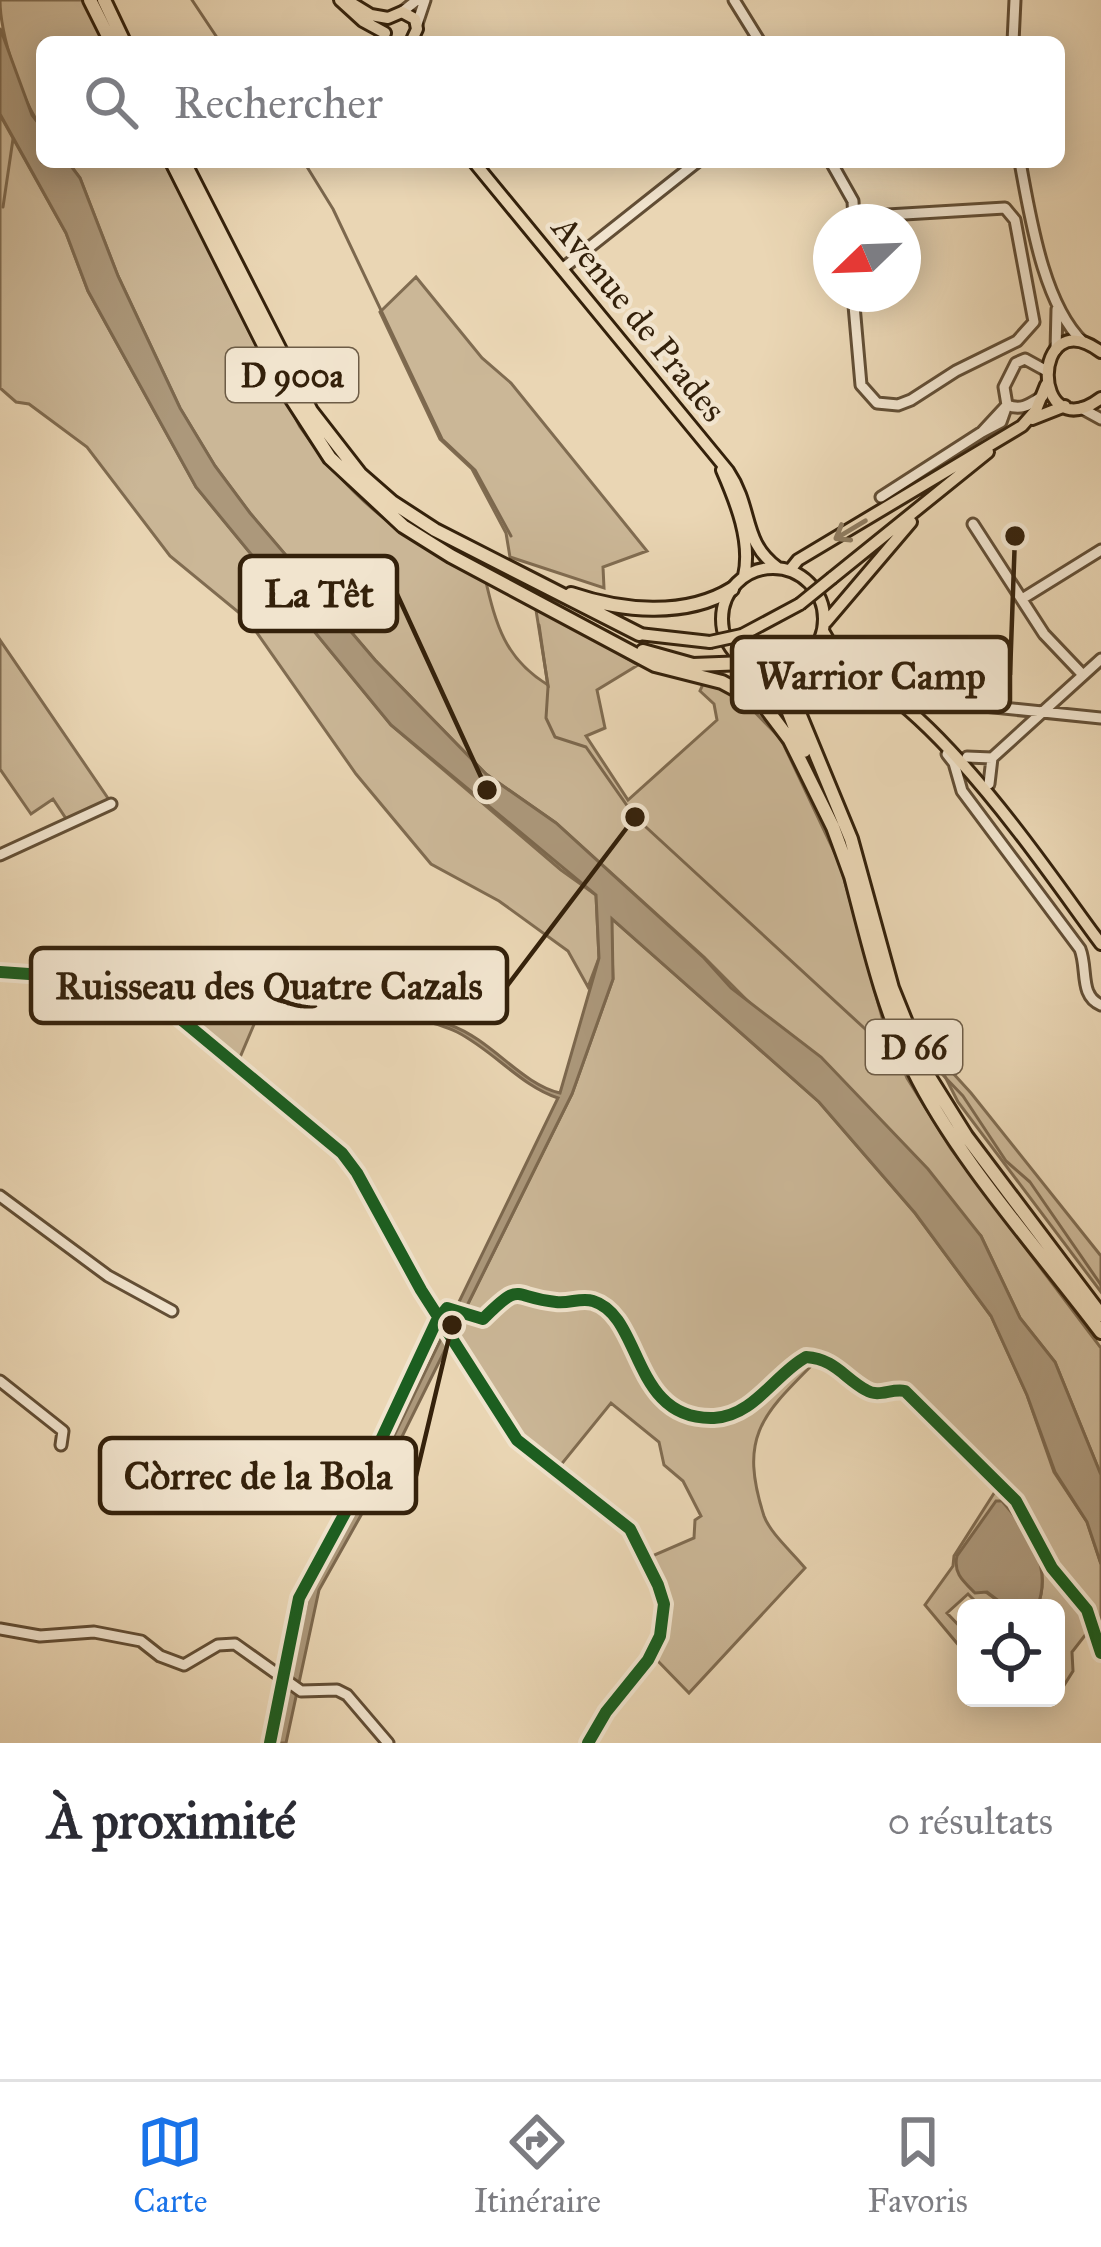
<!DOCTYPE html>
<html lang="fr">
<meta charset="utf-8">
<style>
:root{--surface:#fff;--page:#f2f2f3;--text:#2b2b33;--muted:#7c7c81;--line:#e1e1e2;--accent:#1a73e8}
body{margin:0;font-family:"IM FELL Great Primer",serif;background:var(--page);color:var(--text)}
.controls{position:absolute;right:36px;bottom:36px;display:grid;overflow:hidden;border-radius:18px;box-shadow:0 6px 30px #0003}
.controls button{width:108px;height:108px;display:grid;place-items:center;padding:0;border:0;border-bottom:3px solid var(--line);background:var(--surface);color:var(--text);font:60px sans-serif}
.compass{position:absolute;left:813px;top:204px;width:108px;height:108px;border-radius:50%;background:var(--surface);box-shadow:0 6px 30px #0003;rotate:247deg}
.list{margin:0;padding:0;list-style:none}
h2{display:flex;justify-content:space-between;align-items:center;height:156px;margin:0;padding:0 48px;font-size:51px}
h2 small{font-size:39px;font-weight:400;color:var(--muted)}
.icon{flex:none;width:66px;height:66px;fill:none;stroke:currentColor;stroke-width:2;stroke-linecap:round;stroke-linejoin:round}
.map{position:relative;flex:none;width:1101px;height:1743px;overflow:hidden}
.search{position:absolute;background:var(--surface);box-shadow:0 6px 30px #0003;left:36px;right:36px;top:36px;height:132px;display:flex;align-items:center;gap:30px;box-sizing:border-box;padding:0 42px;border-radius:18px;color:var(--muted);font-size:45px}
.sheet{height:336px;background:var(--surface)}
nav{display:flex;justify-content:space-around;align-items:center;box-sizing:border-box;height:168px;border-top:3px solid var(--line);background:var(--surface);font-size:33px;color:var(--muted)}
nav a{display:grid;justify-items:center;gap:6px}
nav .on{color:var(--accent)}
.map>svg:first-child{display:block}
</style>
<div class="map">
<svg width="1101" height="1743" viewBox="0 0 1101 1743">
<rect width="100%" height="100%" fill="#ead6b4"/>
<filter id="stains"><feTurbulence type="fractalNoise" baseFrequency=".00167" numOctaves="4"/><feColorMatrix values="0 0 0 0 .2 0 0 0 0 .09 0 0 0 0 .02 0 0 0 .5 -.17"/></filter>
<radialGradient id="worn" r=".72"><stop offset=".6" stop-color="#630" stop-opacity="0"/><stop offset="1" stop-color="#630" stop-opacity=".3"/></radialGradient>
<path fill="#cbb797" stroke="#806c51" stroke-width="3" d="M0,0h83l21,42h-62v86c-21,-28 -42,-94 -42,-128z
M0,115l66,118 22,58 108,196 195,238 170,145 35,25 3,63 -11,29 -20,-36 -69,-50 -68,-37 -75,-90 -108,-154 -78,-64 -83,-109 -58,-43 -13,-2 -16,-14z
M68,162h96l136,265c55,78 100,109 185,151 11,47 20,81 63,107l-13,-81 103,61 -41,25 8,38 -19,8 42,64 89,-80 -3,-16 -14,-13 4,-9 33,12 44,45 59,125 43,157 24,57 44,71 150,199v127l-46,-113 -35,-44 -39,-82 -277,-279 -148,-134 -70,-49 -111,-114 -125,-147 -35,-47 -35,-58 -62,-132 -38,-98z
M416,277l66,81 29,25 136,168 -44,16 1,21 -94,-31 -4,-24 -34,-64 -32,-30 -60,-127z
M0,640l114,167 -43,19 -18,-27 -22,15 -31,-45z
M611,918l208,184 96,111 76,103 36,79 27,77 33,50 14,42v87l-8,-26 -21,27 1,19 -17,27v-90h-19c15,-40 -3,-62 -25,-96l-29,78 25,18h-26l-14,-14 -21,19 19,20v21l-41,-49 28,-39 1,-10 44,-69 -86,-94 -12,-8 -24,4 -53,-35c-58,59 -86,78 -59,162 6,17 29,37 41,52l-116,125 -34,-35c22,-42 14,-60 -3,-102l42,-18 1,-18 6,-4 -18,-35 -19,-16 -5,-23 -48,-39 -51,63 -38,-30 -68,-104 118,-238 41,-115z
M179,983l85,18 -26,61 -90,-75z
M931,1049l40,44 130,163v36l-143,-190z"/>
<path fill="#ac987b" stroke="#7c684e" stroke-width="3" d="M0,28l32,87 10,13v34h26l12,16 38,98 62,132 35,58 35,47 125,147 111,114 70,49 148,135 27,30 90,69 107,112 53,67 39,82 35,44 46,113v89l-14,-42 -32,-50 -28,-77 -36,-79 -76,-103 -96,-111 -207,-183 1,60 -41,115 -194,391 -59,105 -33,153h-13l38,-157 62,-107 185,-381c-37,-12 -64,-47 -101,-66 -31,-16 -101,-22 -138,-29l1,-3c42,9 89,11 130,25 42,15 71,59 110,68l39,-135 -3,-63 -205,-170 -195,-238 -108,-196 -22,-58 -66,-119z
M996,1501h6c28,32 51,66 35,107h-29l-21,-16 -12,1c-12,-12 -22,-20 -18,-37z"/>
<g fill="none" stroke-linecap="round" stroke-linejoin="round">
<path stroke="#7c684e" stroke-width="3" d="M192,0l28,42
M304,162l29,47 109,230 33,31 36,66
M3,207l10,-68
M539,625l9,62 -2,31 9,19 31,10 49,70 253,233
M942,1074l21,22 43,65 24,21 71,103"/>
<defs>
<path id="minor" d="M734,0l26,42
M402,12l15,-12
M417,24l8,-24
M1013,42l2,-42
M831,162l22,39 1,21
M1020,162c10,53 23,142 63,180
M562,269l135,-107
M853,294l8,91 16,18 21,2 13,-5 45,-29 61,-30 17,-19 -19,-102 -10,-12 -151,9
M1056,350l1,-41
M1043,396c-13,8 -21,15 -36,9l-3,-18 12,-24 9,-4 20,11
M1007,405l-6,17 -19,10z
M1081,408l20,11
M881,497l101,-65
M973,524l71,110 39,41
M1022,599l79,-49
M944,702l157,16
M947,754l7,9 8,28 118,158c8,20 -1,47 21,56
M967,757l25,1 109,-99
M989,784l3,-26
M0,855l111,-51
M0,972l130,9 11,5 201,167 15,20 64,117 96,150 113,89 28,56 6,19 -4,32 -12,24 -42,52 -18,31
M0,1196l108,80 64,35
M0,1381l63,50 -2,14
M0,1629l40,7 54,-4 47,9 19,15 24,9 34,-20 17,-1 66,47 36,-1 10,5 41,48"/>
<path id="major" d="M340,0l23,21 22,12
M348,1l23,14 17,3
M388,18l14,-6 13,7 2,10 -6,13
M474,162l254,309c26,39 13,70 50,97
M1101,352c-71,-53 -71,99 0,46
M1032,419l33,-13
M722,470c14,32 30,72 22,106
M722 619a51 51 0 1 1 102 0a51 51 0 1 1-102 0Z
M790,570l8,-10 224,-134 14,-16 10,-25
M832,578l156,-126
M826,622l85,-100
M823,631l11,19 28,21
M639,634l71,8
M742,635l58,-31
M807,659c101,0 237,209 294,285"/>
<path id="highway" d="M90,0l21,42
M104,0l20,42
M172,162l116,231 42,65 73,68 48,30 204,109 67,17 41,22 27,36 43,87 19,52
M184,162l127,249 49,63 32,28 43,28 204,104
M571,594c50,17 114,24 161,-5
M643,651l50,14 53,-2
M797,665l-7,21 4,15 57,138 41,149 34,84 40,64 135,179
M762,669l19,23 23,59
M851,876c17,65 32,133 62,193 43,89 128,183 188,263"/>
</defs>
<use href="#minor" stroke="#624e35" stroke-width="15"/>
<use href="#major" stroke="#34210b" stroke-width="16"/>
<use href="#highway" stroke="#34210b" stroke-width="18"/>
<use href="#minor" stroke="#f1e4ce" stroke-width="9"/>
<use href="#major" stroke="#ead6b4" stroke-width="10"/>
<use href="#highway" stroke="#ead6b4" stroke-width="12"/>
<defs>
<path id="major-bridge" d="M800,604l32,-26
M710,642l32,-7"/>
</defs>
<use href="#major-bridge" stroke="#34210b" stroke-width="16" stroke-linecap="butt"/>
<use href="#major-bridge" stroke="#ead6b4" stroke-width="10"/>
<defs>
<path id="cycleway" d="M0,972l130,9 11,5 201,167 15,20 64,117 96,150 113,89 28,56 6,19 -4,32 -12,24 -42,52 -18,31
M270,1743l29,-145 59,-109 78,-167 11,-14 36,11c40,-40 28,-21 73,-17 13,2 25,-5 37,-1 50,15 38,120 121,117 40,-2 61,-44 92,-61 29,2 38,21 60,33 13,8 25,-2 39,1l111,110 36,67 35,42 14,43"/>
</defs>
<use href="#cycleway" stroke="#f1e4ce" stroke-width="20"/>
<use href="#cycleway" stroke="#1b5e20" stroke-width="12"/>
</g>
<defs><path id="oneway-shaft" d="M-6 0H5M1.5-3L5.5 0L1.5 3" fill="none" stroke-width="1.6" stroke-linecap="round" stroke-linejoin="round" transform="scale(3)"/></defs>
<use stroke="#8f7c60" href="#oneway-shaft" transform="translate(850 530) rotate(149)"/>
<g text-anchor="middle" stroke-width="9" stroke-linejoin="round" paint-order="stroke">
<g fill="#f1e4ce" stroke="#6d5c46" stroke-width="3">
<rect x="226" y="348" width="132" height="54" rx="9"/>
<rect x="866" y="1020" width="96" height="54" rx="9"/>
</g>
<g font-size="33" font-weight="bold" fill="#34210b">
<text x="292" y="387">D 900a</text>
<text x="914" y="1059">D 66</text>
</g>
<g font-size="36" fill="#34210b" stroke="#f1e4ce">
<text transform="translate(640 318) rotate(51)" y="13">Avenue de Prades</text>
</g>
</g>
<path fill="none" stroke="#34210b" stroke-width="4.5" d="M487 790L397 594M1015 536L1010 675M635 817L507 986M452 1325L416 1476"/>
<g fill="#34210b" stroke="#f1e4ce" stroke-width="4.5">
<circle cx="487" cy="790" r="12"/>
<circle cx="1015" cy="536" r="12"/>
<circle cx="635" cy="817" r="12"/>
<circle cx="452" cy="1325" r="12"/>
</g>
<g fill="#f1e4ce" stroke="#34210b" stroke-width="4.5">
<rect x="240" y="556" width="157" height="75" rx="12"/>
<rect x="732" y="637" width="278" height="75" rx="12"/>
<rect x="31" y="948" width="476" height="75" rx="12"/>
<rect x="100" y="1438" width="316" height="75" rx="12"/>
</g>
<g font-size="39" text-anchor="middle" font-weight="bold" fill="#34210b">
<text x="319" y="607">La Têt</text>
<text x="871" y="689">Warrior Camp</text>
<text x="269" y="999">Ruisseau des Quatre Cazals</text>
<text x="258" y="1489">Còrrec de la Bola</text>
</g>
<rect width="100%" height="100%" filter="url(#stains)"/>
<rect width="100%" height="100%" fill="url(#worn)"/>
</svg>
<div class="controls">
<button><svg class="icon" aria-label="locate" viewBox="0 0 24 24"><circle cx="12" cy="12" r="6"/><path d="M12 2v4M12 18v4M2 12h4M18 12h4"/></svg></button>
</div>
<svg class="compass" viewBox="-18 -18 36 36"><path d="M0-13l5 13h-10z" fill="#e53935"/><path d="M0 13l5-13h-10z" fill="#7c7c81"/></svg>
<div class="search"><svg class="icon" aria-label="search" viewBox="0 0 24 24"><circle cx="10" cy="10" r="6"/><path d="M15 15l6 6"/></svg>Rechercher</div>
</div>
<section class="sheet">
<h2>À proximité<small>0 résultats</small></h2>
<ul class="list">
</ul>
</section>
<nav>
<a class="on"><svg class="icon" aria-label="map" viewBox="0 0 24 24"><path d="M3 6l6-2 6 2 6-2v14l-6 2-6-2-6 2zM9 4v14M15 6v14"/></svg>Carte</a>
<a><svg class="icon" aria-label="directions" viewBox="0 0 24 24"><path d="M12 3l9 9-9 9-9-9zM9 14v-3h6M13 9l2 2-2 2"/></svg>Itinéraire</a>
<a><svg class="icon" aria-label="saved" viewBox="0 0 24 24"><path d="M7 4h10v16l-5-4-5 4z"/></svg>Favoris</a>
</nav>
